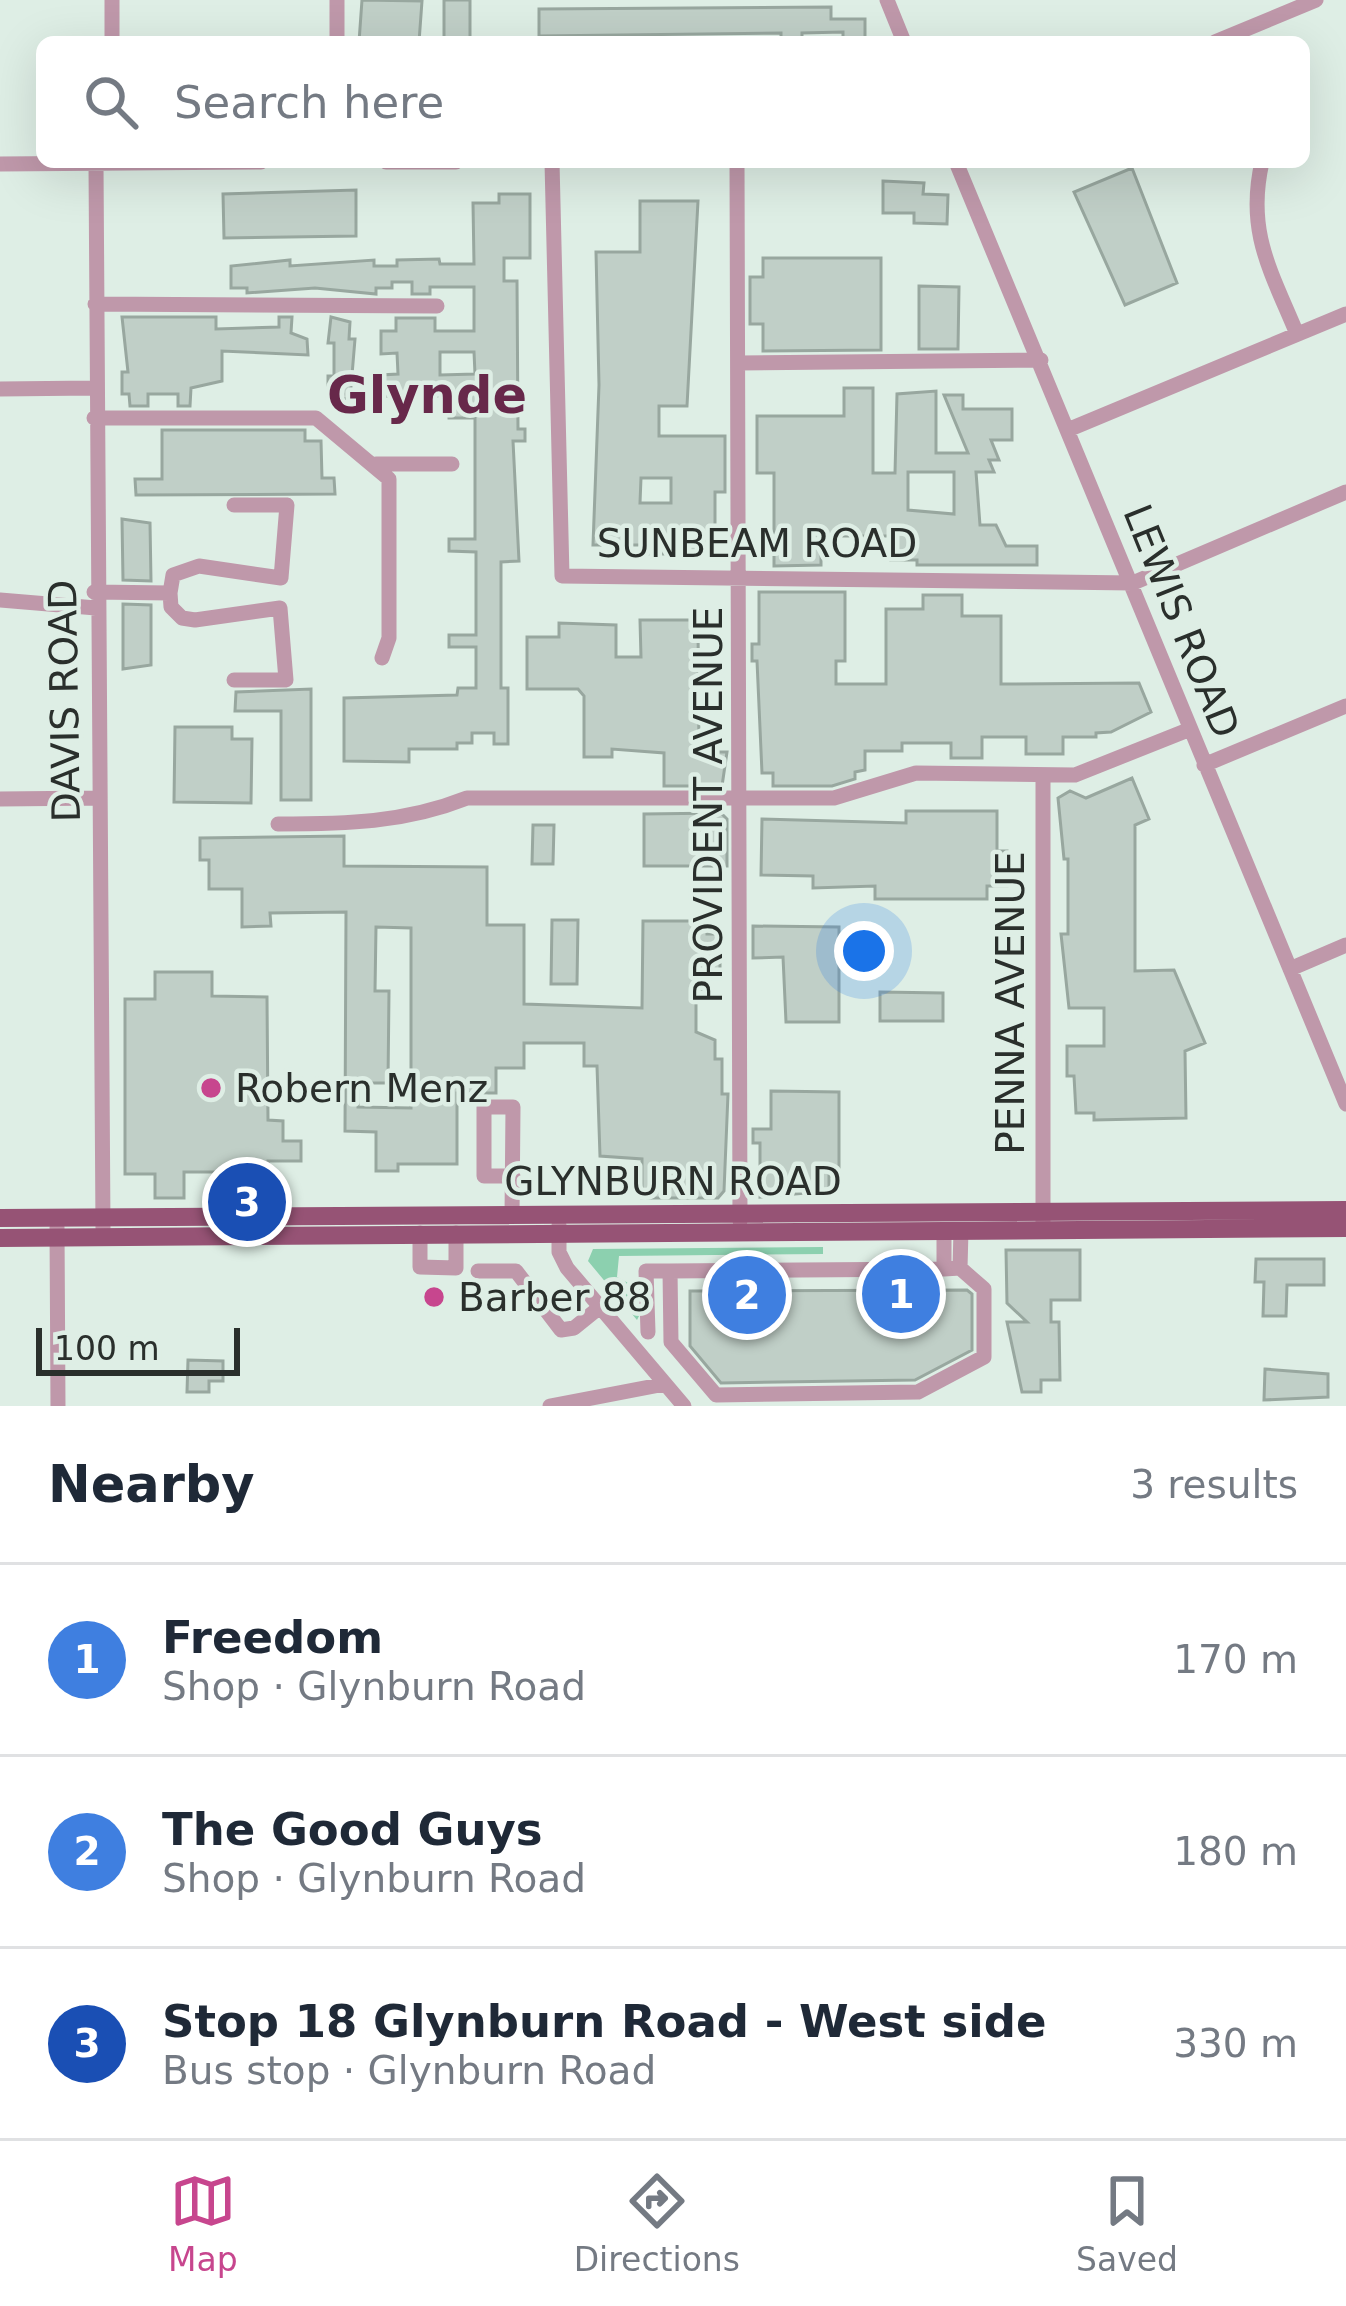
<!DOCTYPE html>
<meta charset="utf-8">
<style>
:root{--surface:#fff;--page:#f2f2f3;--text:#1f2937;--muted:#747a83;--line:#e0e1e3;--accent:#c7468e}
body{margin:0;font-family:"DejaVu Sans",sans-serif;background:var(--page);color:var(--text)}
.scale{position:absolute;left:36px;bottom:30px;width:204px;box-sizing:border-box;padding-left:12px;border:6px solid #2a2f2c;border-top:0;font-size:33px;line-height:42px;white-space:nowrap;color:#2a2f2c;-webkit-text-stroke:9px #deeee5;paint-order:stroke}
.you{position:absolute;left:864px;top:951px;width:42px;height:42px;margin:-30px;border:9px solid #fff;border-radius:50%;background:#1a73e8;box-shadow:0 0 0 18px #1a73e833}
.badge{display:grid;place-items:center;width:78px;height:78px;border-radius:50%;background:var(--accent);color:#fff;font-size:39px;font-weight:700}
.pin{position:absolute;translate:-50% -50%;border:6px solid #fff;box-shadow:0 3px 12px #0006}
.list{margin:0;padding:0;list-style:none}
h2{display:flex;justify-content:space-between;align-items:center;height:156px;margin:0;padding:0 48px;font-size:51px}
h2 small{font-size:39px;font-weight:400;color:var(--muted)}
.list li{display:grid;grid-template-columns:78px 1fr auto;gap:36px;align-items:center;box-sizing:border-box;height:192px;padding:0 48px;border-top:3px solid var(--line)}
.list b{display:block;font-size:45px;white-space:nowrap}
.list p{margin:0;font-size:39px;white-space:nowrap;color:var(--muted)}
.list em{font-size:39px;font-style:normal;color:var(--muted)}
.icon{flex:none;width:66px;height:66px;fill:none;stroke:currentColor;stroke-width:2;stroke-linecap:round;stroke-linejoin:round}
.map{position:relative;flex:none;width:1346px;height:1406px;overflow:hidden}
.search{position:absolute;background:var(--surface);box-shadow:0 12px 48px #0002;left:36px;right:36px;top:36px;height:132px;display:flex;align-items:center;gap:30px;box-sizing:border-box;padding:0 42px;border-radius:18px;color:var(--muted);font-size:45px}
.sheet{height:732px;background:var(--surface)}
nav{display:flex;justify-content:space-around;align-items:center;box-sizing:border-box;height:168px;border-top:3px solid var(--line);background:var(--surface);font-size:33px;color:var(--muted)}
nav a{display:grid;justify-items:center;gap:6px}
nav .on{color:var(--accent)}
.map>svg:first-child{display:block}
</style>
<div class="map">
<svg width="1346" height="1406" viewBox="0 0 1346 1406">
<rect width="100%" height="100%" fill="#deeee5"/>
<path fill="#8cd0af" d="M823,1247v7l-204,2 -2,21 13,7v27l11,1 -4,8 -49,-59 5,-12z"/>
<path fill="#c0cfc7" stroke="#98a79f" stroke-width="3" fill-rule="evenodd" d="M362,0l60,1 -3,41h-60z
M444,0h26v42h-26z
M831,7v12h34v23h-22v-10l-41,1v9h-21v-9l-242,3v-27z
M1132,168l45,115 -52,22 -51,-113z
M883,181l41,2 -1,11 25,1 -1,29 -33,-1v-10h-31z
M356,190v46l-132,2 -1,-44z
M499,194h31v64h-26v23h13l1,148h7v12h-12l6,120 -18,1v126h7v56h-14v-11h-22v10h-15v6h-48v13l-65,-1v-63l113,-3 1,-7h18v-41h-27v-12h27v-83l-27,-1v-12h26v-121h-26l-1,-22h-12v-6l-55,7v-22l17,-1 -1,-21 -16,1v-23h15v-13h39v13h39v-44h-44v7h-18v-12h-20v6h-16v6l-61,-6 -68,5v-5h-16v-22l59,-6v6l84,-6v6h23v-6l42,-1 1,5h34l-1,-61h26zM440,352h34l1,22 -35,1z
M640,201h58l-11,205h-28v30h66v56h-10v62h-74v-9h-48l6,-160 -3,-133h44zM641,478h30v25h-31z
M763,258h118v92l-118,1v-27h-13v-47h13z
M919,286l40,1 -1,62h-39z
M122,317h94v12l63,-2v-10h13l-1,16 16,6 1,16 -86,-4v30l-31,7 -1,18h-12v-12h-30v12h-18l-1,-12h-7v-22h6z
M331,317l19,5 -1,17h6l-5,60 -22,-1v-22h6v-33h-6z
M844,388h29v85h22l2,-79 39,-3v62h32l-24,-58h19v14h49v31h-21l8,20h-10l5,12h-18l4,53h16l10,21h31v19h-120v-5h-26v-24h-70v29l-47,1v-93h-17v-57h87zM908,472h46v42l-46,-4z
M162,430h143v11h16l1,37h12l1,16 -199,1 -1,-16h27z
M122,519l28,4 1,58 -28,-1z
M759,592h86v69h-9v23h50v-75h37v-14h39v21h39v68l138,-1 12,29 -40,20 -15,1v4h-33v17h-37v-17h-44v21h-31v-15h-49v8h-37v19l-10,2v7l-23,7h-59v-13h-11l-5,-112h-5v-17h7z
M123,604l28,1v60l-28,4z
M640,620h53l5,6 1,126h28l-5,34h-58v-33l-52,-4v8h-28v-61l-6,-7h-51v-52h32v-14l57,2v32h25z
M311,689v111h-30v-89h-46l1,-19z
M175,727h57v12h20l-1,64 -77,-1z
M1132,778l17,41 -14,6v146l39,-1 31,73 -20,8 1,67 -92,2v-7h-18l-2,-37h-7v-30h37v-38h-35l-8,-74h7v-75h-4l-6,-61 12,-7 16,7z
M906,811h91v40h10v35h-20v13h-112v-13l-62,2v-12l-52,-1 1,-56 144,4z
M721,813l6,6v47h-83v-52z
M533,825h21l-1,39h-21z
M344,836v30l143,1v58h37v79l118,4 1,-87h64v13h13v38h-13v17h-11v43l19,8v19h7v35h6l-4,97 -6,7h-76v-39l-42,-3 -3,-90h-13v-23h-60v25h-28v25h-39v71h-59v7h-22v-39l-31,-1 1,-219 -76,1 1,13 -29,1v-38h-33v-29h-9v-22zM376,927l35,1v180l-53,-1v-24h30l1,-92h-14z
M552,920h26l-1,64h-26z
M753,926l86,1v95h-53l-3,-65 -30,1z
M155,972h57v24l55,1 1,123 15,1v20h18v20h-33v11h-84v26h-29v-24h-30v-175h30z
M880,992l63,1v28h-63z
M771,1091l68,1v84h-10v15l-69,6v-54h-7v-14h18z
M1006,1250h74v50h-29v22h8l1,58h-19v12h-19l-15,-70h20l-20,-19z
M1256,1259h68v26h-37l-1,31h-23l1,-34h-9z
M967,1290l5,4v56l-57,30 -194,3 -31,-37v-55z
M188,1360l35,1v20h-14v11h-22z
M1265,1369l63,5v23l-64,3z"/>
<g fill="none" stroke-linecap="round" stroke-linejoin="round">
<path stroke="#bf98aa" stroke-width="15" d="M112,0v42
M337,0v42
M887,0l17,42
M1215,42l101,-42
M386,162h70
M552,162l10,414 571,7 213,-91
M737,162l3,1059
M956,162l390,942
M1262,162c-16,70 9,109 35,172
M0,164l261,-2
M96,165l7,1063
M95,304l342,2
M739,363l302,-3
M0,389l94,-1
M94,418h222l73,61v159l-7,20
M1070,429l276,-115
M376,464h76
M94,592l76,1 1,14 11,11 13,2 85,-12 6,72h-52
M170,593l3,-18 26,-9 82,12 6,-73h-53
M0,600l96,8
M1204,765l142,-59
M0,799l100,-1
M278,824c67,0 126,-1 189,-26h367l82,-25 159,2 113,-45
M1290,969l56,-24
M512,1216l1,-109h-29v69h29
M1043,1222v-447
M559,1225v27l8,16 117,138
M57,1227l1,179
M420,1233v34l36,1v-35
M960,1268l1,-38
M944,1269v-38
M478,1271h38l45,59 13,-2 26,-21
M648,1332l-2,-61h24l274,-2 16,-1 24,21v68l-66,35 -202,3 -45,-53 -1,-71
M550,1406l115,-22"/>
<path stroke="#965375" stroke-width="18" d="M0,1218l1346,-8
M0,1238l1346,-10"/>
</g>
<g fill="#c7468e" stroke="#deeee5" stroke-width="4.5">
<circle cx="211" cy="1088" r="12"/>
<circle cx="434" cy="1297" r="12"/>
</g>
<g text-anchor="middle" stroke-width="9" stroke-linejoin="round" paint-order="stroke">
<g font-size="39" fill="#2a2f2c" stroke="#deeee5">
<text x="757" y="557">SUNBEAM ROAD</text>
<text transform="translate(1182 621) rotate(68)" y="14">LEWIS ROAD</text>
<text transform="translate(64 701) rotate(-91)" y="14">DAVIS ROAD</text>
<text transform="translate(708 805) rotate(-90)" y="14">PROVIDENT AVENUE</text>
<text transform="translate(1010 1003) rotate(-90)" y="14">PENNA AVENUE</text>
<text x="673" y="1195">GLYNBURN ROAD</text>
</g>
<g font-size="39" fill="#2a2f2c" stroke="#deeee5" text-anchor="start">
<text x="235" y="1102">Robern Menz</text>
<text x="458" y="1311">Barber 88</text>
</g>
<g font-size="51" font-weight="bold" fill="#67284a" stroke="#deeee5">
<text x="427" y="413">Glynde</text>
</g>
</g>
</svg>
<div class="scale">100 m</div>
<div class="you"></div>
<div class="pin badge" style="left:901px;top:1294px;background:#3f7fe0">1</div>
<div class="pin badge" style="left:747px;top:1295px;background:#3f7fe0">2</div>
<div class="pin badge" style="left:247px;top:1202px;background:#1a4fb4">3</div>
<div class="search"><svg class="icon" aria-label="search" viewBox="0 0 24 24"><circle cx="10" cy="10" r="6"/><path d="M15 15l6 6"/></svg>Search here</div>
</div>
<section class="sheet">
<h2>Nearby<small>3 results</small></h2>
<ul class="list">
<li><span class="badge" style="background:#3f7fe0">1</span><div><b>Freedom</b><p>Shop · Glynburn Road</p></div><em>170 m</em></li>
<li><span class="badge" style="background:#3f7fe0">2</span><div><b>The Good Guys</b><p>Shop · Glynburn Road</p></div><em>180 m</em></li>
<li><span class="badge" style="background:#1a4fb4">3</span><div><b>Stop 18 Glynburn Road - West side</b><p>Bus stop · Glynburn Road</p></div><em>330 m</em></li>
</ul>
</section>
<nav>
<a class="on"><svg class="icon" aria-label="map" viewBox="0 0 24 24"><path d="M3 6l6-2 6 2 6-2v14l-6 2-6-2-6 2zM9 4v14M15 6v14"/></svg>Map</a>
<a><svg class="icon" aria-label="directions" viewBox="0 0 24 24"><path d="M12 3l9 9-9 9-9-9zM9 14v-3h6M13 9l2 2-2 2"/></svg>Directions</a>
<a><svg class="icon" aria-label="saved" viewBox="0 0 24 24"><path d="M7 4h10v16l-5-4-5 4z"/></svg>Saved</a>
</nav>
